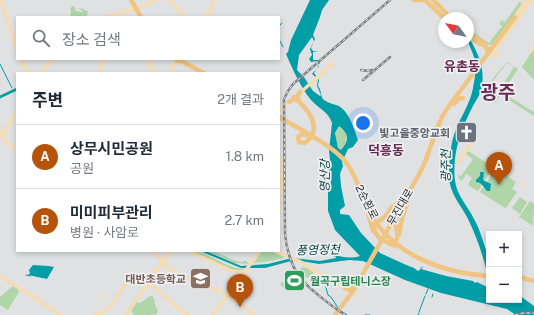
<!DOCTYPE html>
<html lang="ko">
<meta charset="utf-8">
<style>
:root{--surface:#fff;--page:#f6f6f7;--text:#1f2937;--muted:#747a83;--line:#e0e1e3;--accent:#b45309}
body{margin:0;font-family:"Public Sans","Noto Sans KR",sans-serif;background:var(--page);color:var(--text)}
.controls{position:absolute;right:12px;bottom:12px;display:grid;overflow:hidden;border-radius:0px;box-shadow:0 2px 6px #0003}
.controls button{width:36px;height:36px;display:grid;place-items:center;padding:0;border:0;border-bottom:1px solid var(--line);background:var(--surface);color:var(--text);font:20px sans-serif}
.compass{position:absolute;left:438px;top:12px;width:36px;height:36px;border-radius:50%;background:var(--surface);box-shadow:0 2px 6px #0003;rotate:303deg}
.you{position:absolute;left:363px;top:123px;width:14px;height:14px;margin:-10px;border:3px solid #fff;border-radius:50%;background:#1a73e8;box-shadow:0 0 0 6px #1a73e833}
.badge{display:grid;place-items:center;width:26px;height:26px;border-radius:50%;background:var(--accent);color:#fff;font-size:13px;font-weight:700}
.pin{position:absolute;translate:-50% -33px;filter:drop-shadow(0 1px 2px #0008)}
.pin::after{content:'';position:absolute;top:21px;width:14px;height:12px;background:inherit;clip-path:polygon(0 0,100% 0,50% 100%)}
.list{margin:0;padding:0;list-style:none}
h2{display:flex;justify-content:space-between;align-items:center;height:52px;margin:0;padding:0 16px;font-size:17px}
h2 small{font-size:13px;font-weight:400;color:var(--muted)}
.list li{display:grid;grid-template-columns:26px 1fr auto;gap:12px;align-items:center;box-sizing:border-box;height:64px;padding:0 16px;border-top:1px solid var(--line)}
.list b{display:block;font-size:15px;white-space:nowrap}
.list p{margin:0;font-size:13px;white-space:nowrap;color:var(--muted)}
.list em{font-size:13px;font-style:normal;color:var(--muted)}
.icon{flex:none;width:22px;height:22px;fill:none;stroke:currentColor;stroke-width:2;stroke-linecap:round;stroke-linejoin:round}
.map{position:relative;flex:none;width:534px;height:315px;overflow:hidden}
.search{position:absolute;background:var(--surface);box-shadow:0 2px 6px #0003;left:16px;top:16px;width:264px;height:44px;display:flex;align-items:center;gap:10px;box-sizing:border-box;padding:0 14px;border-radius:0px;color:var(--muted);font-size:15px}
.panel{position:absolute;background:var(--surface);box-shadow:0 2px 6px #0003;left:16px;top:72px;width:264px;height:180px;border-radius:0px}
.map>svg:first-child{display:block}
</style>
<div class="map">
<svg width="534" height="315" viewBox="0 0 534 315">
<rect width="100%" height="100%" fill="#e0e1e3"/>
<path fill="#afd5a9" d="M520,1l2,3 -29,40 -5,1 -16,-12 1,-1 16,11 13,-17 -3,-2 3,-4 3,2z
M72,6l3,1 1,4 6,1 1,-1 -4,-2v-1l5,1v2l1,-1 3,1 -1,5 -5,1 1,-2h-1l-1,2h-11l1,-5 -1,-3z
M534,48v32l-12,-13z
M507,62l11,7 -10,15 -3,-3 9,-14 -7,-4 -20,25 1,1 -5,6 11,-18z
M501,84l5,2 -11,17 -4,-3 1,-1 3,-6z
M506,95l28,17v4l-28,-18z
M339,126c10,9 10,14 2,24l-3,-2v-2l-3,-12z
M468,151l25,16 -15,24 -10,-6 4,-7 -6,-4 -4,7 -3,-2 -1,-4 3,1 12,-17 -7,-5z
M496,169l20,13 -4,7 5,3 -11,16h-1l-25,-16z
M520,197l7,5 -7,12 -8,-6z
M530,201l4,3 -1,22 -14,-9z
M190,251c19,0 35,18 55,18l-9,3z
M208,251c13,0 23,11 35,11l2,-2 4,4 -14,-1z
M261,251h9l14,5v2l-19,4 -13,1z
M303,267l6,2 2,2 3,1 -4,5 -8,1 -6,-8 2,1z
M296,277l7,8 -2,4 -8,-6 -6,7 -7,-5 2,-3z
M13,286l7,4 -12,20 -8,-5v-8z
M150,296h2l2,2 1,7 3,6 -2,4 -2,-1 -5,1h-15l-3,-5 5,-8 4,1z"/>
<path fill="#019ea7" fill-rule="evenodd" d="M310,0h19l-7,10 -2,7 -7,18 2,4 -4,9 2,3h5l-5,1v8h5l2,3 -6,10 5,7 -1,6c4,4 2,11 6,14 4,3 10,4 15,6 11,7 15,23 19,34l-5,7 -5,2 -6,13 1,4 -3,8 1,12 4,20 -5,4v4l9,1 12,18 19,20 24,11 10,4 4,3 3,-2 25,7 27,5 2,2 2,-1 12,6v12h30v-5l15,11v9h-18l-9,-6 -66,-16 -36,-13 -42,-19 -14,-1 -30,4 -24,-4 -30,8h-24l-41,-17h6l35,15 27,-2 24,-6 28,3 16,-3v-1l-5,-2v-1c10,3 20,5 29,2l-25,-26 -7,-19v-19l3,-10 -3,-11 2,-12 -1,-8 3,-28c-3,-11 -14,-15 -21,-23 -11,-14 -18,-30 -25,-46l2,-2 3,-12zM312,37l2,4 -4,8 2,6 -3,4 2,3 6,-1 2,2v3l-7,8 6,5 -1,7 4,9 -1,1 -7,-5 -9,-14 -7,-7 2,-15zM339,126c11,9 10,15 2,24l-3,-2 -3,-15z
M468,36c9,15 17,31 14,49 -1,10 -7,16 -11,25 -11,22 -19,45 -16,71 2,15 13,25 19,38 6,10 9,23 13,34l2,6v23c-4,-21 -11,-42 -20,-61 -7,-15 -19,-26 -20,-44 0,-12 1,-30 5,-42 5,-16 16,-30 19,-47 2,-10 4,-21 1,-31 -3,-10 -6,-11 -6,-21z
M480,172h4l-1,8 8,4 -1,7h-3c-3,-4 -6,-9 -11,-9v-2l4,-4z
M33,265l15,1 6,1 -7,12 -19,-4 2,-2 -1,-3z"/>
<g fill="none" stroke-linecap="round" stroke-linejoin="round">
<path stroke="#019ea7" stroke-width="1" d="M279,26l3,-3
M279,39l4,8
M0,64l12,24
M421,269l1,-2
M26,275l4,1
M327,282l-2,2 3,11 3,2 7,11
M426,294l2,-5
M432,297l1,-3
M341,311l6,4
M419,312l6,-16
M365,315h5
M418,315l1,-2"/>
<path stroke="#019ea7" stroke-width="2.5" d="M0,97l17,-8"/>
<path stroke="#f6dcb3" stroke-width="3.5" d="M1,0l16,52
M169,0l16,17
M107,17l14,-5 15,-3 20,-9
M206,17l6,-10 1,-7
M514,18l13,-18
M491,49l3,2 37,-51
M531,51l3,-5
M491,56l4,-2h4
M21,59l3,8 6,6
M148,59l2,8 6,6
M41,73l7,-9 6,-5
M99,73l5,-14
M169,73l9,-14
M300,93l33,-30
M279,111l11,-10
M0,132l5,9 12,10
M1,136l16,-25
M279,157l4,7 -4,47
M458,162l18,-26
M523,184v1
M153,251l12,14 7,6 56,24 26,20
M188,251l44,20 12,1
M275,251l24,10 57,34
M162,262l9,-11
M0,276l61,39
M143,279l11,-9
M147,282l40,33
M102,297v-1
M113,303l19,-30
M94,315l13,-5 5,-6
M126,315l36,-52
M213,315l47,-64"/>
<path stroke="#f0c481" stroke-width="4.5" d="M131,0l10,17
M414,0h8
M425,0l19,18
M433,0l18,18
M468,32l15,10
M468,36l12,8
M480,42l8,7 -1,6
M177,59v2h4l23,12
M294,97c14,12 30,31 11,46l-6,-1 -1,-4 1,-2 4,-2 3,1
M299,100l-2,-3 3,-5
M289,102l5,-3 4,2
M454,104l4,-5 5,-1
M279,117c20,12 51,27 66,44 12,14 16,35 25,52 23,42 73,60 119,63
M368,213l5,18
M399,234l3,-16 8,-23
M393,245c9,-8 1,-17 3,-27
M395,246l-15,-7 -5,-7 -1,-5 2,-4 10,-7 6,-9 12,-8
M519,277l15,4
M345,288l6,2 2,-3
M335,315l18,-24 69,-122c9,-20 13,-41 24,-59l69,-93"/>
<defs>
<path id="rail" d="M361,70l7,1 4,-1
M363,80l27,-23
M345,315c-12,-8 -39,-28 -46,-39 -8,-11 -13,-29 -14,-42l-1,-135 4,-8 5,-7 97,-84
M515,315l8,-2h11"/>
</defs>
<use href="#rail" stroke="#828384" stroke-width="2.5"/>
<use href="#rail" stroke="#edeff0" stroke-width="1" stroke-dasharray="3" stroke-linecap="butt"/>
</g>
<defs>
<symbol id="church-square" viewBox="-11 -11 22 22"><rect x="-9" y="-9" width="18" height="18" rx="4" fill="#6b7280" stroke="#edeff0"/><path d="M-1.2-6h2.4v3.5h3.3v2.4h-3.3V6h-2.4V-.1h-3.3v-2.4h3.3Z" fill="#fff"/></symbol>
<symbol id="school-square" viewBox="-11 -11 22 22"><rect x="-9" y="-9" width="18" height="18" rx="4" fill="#8d6e63" stroke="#edeff0"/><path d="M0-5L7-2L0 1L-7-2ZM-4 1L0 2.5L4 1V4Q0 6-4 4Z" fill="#fff"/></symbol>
<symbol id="stadium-square" viewBox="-11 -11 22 22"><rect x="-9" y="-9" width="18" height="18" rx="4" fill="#2e9e5b" stroke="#edeff0"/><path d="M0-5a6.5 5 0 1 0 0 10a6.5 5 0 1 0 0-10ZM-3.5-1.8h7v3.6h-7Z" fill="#fff"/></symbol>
</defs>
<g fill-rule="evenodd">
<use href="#church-square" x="454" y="120" width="25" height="25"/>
<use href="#school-square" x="188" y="266" width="25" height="25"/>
<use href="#stadium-square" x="282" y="268" width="25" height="25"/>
</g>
<g text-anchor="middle" stroke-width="3.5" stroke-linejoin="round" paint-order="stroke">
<g font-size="11" font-weight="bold" fill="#5b616d" stroke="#edeff0" text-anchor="end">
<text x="450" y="137">빛고을중앙교회</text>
</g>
<g font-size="11" fill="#303131" stroke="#edeff0">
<text transform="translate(367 202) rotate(63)" y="4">2순환로</text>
<text transform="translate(400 207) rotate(-60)" y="4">무진대로</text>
</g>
<g font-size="11" font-weight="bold" fill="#785e54" stroke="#edeff0" text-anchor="end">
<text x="186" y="283">대반초등학교</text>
</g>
<g font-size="11" font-weight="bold" fill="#27864d" stroke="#edeff0" text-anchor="start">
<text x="310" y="285">월곡구립테니스장</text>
</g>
<g font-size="12" font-style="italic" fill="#0d4549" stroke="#edeff0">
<text transform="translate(446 166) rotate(-90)" y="4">광주천</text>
<text transform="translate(325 176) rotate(-89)" y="4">영산강</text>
<text transform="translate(318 250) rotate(-1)" y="4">풍영정천</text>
</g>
<g font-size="13" font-weight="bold" fill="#682d55" stroke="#edeff0">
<text x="462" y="71">유촌동</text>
<text x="386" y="155">덕흥동</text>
</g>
<g font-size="19" font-weight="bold" fill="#682d55" stroke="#edeff0">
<text x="498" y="99">광주</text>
</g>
</g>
</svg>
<div class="controls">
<button>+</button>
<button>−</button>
</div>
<svg class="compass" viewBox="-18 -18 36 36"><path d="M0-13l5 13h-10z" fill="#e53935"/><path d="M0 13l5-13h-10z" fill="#747a83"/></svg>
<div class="you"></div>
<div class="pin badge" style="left:499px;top:185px">A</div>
<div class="pin badge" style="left:240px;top:307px">B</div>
<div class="search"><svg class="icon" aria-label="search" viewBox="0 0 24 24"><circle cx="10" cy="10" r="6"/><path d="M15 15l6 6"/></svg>장소 검색</div>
<section class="panel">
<h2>주변<small>2개 결과</small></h2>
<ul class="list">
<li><span class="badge">A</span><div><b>상무시민공원</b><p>공원</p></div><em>1.8 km</em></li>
<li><span class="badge">B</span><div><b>미미피부관리</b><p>병원 · 사암로</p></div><em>2.7 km</em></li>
</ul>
</section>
</div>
